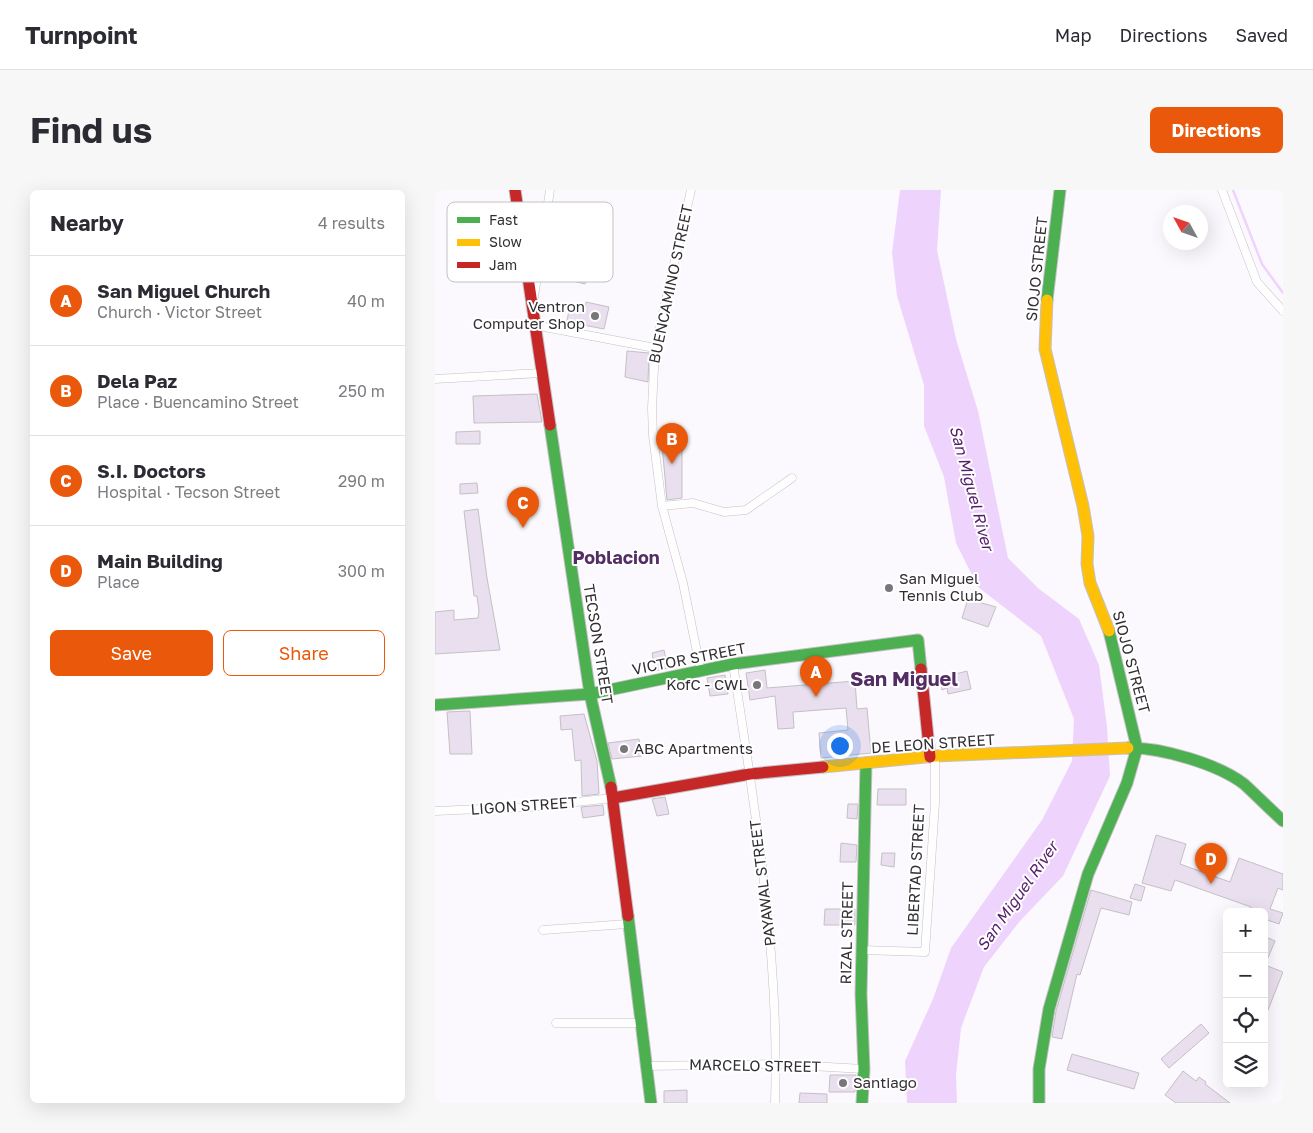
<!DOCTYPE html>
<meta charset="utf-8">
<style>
:root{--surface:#fff;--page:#f7f7f7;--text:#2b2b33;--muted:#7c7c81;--line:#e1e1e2;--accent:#ea580c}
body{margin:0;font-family:"Golos Text",sans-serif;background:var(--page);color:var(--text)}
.controls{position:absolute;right:15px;bottom:15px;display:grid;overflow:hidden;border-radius:8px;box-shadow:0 5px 20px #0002}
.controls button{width:45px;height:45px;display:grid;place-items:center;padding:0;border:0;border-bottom:1px solid var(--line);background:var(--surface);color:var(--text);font:25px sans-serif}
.compass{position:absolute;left:728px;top:15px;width:45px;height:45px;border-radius:50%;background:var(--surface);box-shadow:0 5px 20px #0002;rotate:310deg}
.you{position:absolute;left:404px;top:555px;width:18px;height:18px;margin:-12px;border:4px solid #fff;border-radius:50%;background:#1a73e8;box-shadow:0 0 0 8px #1a73e833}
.badge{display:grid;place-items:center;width:32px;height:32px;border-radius:50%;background:var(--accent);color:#fff;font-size:16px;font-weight:700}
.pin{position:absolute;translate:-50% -41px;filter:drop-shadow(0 1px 2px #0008)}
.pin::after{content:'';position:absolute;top:26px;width:18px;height:15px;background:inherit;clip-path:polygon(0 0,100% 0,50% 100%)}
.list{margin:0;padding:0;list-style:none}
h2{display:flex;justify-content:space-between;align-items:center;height:65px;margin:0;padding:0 20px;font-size:21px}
h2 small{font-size:16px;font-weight:400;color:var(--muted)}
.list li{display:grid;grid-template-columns:32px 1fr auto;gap:15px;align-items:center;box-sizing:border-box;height:90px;padding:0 20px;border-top:1px solid var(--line)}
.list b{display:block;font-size:19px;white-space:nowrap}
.list p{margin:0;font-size:16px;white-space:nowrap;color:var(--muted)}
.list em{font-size:16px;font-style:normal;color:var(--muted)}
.actions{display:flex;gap:10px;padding:15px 20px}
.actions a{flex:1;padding:11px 0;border:1px solid var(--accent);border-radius:8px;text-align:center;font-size:18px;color:var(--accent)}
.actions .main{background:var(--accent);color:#fff}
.icon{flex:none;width:28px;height:28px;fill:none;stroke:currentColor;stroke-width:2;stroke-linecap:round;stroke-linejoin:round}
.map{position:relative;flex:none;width:848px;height:913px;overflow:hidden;border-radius:8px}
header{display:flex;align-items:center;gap:30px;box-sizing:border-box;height:70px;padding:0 25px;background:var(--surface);border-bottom:1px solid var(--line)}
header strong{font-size:24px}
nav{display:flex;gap:28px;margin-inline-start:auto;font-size:18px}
.intro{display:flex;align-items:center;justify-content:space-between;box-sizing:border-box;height:120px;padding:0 30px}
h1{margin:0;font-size:35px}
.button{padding:12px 22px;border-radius:8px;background:var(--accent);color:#fff;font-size:18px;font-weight:700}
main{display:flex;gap:30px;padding:0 30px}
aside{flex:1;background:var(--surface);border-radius:8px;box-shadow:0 5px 20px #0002}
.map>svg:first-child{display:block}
</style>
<header>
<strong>Turnpoint</strong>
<nav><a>Map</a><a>Directions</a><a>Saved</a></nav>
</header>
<div class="intro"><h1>Find us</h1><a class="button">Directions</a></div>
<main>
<aside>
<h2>Nearby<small>4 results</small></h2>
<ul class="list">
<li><span class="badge">A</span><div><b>San Miguel Church</b><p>Church · Victor Street</p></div><em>40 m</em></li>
<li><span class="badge">B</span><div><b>Dela Paz</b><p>Place · Buencamino Street</p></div><em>250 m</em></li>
<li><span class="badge">C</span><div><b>S.I. Doctors</b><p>Hospital · Tecson Street</p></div><em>290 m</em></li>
<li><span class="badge">D</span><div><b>Main Building</b><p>Place</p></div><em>300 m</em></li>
</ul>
<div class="actions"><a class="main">Save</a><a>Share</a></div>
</aside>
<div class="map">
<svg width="848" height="913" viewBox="0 0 848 913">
<rect width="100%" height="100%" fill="#fbf9fd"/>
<path fill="#eed4fc" d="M465,0h41l-4,60 19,89 22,72 30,147 30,30 41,31 20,46 8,62 3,49 -47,100 -43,45 -36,46 -23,61 -5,47 1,28h-50l-2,-42 28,-62 18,-51 91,-128 30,-59 2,-42 -33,-83 -63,-49 -22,-44 -12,-66 -20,-51v-41l-27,-89 -5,-43z"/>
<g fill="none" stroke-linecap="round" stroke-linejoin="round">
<path stroke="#eed4fc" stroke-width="2.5" d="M798,0l29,74 21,29"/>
</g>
<path fill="#e9dfee" stroke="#c3c1c5" d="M112,61l46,10 -8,23 -42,-10z
M151,112l23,5 -5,22 -26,-5 -1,4 -11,-3 4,-19 15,3z
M192,161l22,2 -1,29 -23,-5z
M102,204l5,28 -68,1 -1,-27z
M45,241v13h-24v-12z
M226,243l21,2v63l-15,2z
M42,293l1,10 -18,1v-10z
M43,319l9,69 13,72 -65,4v-42l19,-2v10l24,-2 1,-7 -2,-15h-3l-10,-85z
M533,409l28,8 -8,20 -26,-9z
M229,460l4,18 -13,3 -3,-18z
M330,480l2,18 88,-7 2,28 10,-1 4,45 -50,5 -2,-25 29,-3 -2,-22 -53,4 1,16 -16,1 -3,-33 -25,4 -4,-27z
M532,481l4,18 -23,5 -1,-6 -5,2 -2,-12z
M290,485l3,19 -18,2 -3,-18z
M35,521l2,43h-22l-3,-42z
M149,524l13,47 2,33 -17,2 -1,-36 -6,1 -3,-32 -11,1 -1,-14z
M204,549l3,17 -30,3 -4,-16z
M443,599h28v16h-29z
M230,607l4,17 -12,2 -5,-17z
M413,614h10l-1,15 -10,-1z
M168,615l1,10 -21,3 -2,-11z
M721,645l30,9 -6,20 50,18 9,-24 44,16v16l-5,-2 -8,21 13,4 -4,11 -15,-5v-7h-15l2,-5 -76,-27 -4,11 -29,-8z
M406,653l16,2 -1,17h-16z
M447,663h13l-1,14 -13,-2z
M700,694l10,3 -4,14 -11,-3z
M656,700l41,12 -3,13 -28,-7 -21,67 -3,-1 -15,65 -10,-2 4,-26z
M390,719h30v16h-31z
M829,746l11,5 -10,24 18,7 -19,48z
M766,834l8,9 -40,35 -8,-9z
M637,864l67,19 -5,16 -67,-19z
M748,881l13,10 3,-4 7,5 -1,2 25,19h-54l-11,-8z
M395,885h26l-1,17h-26z
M252,900v13h-23v-12z
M365,903l27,1v9h-28z"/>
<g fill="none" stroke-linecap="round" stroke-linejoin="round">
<defs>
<path id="street" d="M256,0l-36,158 -3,60 1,28 9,70 21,77 18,89
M787,0l35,92 26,29
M99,107l16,-107
M99,135l121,23
M0,189l106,-6
M227,316l31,-3 31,9 22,-2 46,-32
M298,474c22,145 47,292 42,439
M0,621l95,-4 83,-9
M108,740l84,-6
M427,760l63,2 10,-149v-47
M121,833h84
M211,876l130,-2 88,5"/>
<path id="fast" d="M612,110l13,-110
M115,235l40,269 21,93
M0,515l155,-11 143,-30 185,-24 3,29
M693,558c32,-1 90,16 116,36 13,12 26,25 39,37
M193,726l23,187
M427,913l2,-34 -3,-75 5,-231
M604,913v-34l10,-60 39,-135 39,-91 10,-35 -28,-117"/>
<path id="slow" d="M612,110l-2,49 38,157 5,30 -1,28 3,19 19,48
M388,577l112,-11 193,-8"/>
<path id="jam" d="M80,0l35,235
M486,479l9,88
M176,597l17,129
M178,608l137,-24 73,-7"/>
</defs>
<use href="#street" stroke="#c4c1c5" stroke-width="9"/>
<use href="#fast" stroke="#c4c1c5" stroke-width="13"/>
<use href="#slow" stroke="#c4c1c5" stroke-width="13"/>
<use href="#jam" stroke="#c4c1c5" stroke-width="13"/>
<use href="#street" stroke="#fefeff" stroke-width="8"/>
<use href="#fast" stroke="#4caf50" stroke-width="11"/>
<use href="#slow" stroke="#ffc107" stroke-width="11"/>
<use href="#jam" stroke="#c62828" stroke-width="11"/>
</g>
<g fill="#78767a" stroke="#fff" stroke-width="2">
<circle cx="160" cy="126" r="5"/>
<circle cx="454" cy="398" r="5"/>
<circle cx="322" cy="495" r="5"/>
<circle cx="189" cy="559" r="5"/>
<circle cx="408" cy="893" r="5"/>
</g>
<g text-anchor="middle" stroke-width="4" stroke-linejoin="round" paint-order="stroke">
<g font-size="15" fill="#322f34" stroke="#fff">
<text transform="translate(602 79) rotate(-84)" y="5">SIOJO STREET</text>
<text transform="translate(236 94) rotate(-78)" y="5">BUENCAMINO STREET</text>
<text transform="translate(163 454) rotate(81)" y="5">TECSON STREET</text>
<text transform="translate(254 469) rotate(-11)" y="5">VICTOR STREET</text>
<text transform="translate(696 472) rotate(75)" y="5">SIOJO STREET</text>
<text transform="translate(498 554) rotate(-4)" y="5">DE LEON STREET</text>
<text transform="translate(89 616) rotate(-4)" y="5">LIGON STREET</text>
<text transform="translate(481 680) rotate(-87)" y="5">LIBERTAD STREET</text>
<text transform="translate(328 693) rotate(-97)" y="5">PAYAWAL STREET</text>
<text transform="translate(412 743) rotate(-89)" y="5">RIZAL STREET</text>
<text transform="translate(320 876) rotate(1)" y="5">MARCELO STREET</text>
</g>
<g font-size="15" fill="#322f34" stroke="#fff" text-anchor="start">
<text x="150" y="122" text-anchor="end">Ventron<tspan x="150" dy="17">Computer Shop</tspan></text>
<text x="464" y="394">San Miguel<tspan x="464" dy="17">Tennis Club</tspan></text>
<text x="312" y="500" text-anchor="end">KofC - CWL</text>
<text x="199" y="564">ABC Apartments</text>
<text x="418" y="898">Santiago</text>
</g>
<g font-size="16" font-style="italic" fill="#561e6c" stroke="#fff">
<text transform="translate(537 298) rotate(75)" y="6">San Miguel River</text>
<text transform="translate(582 706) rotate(-55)" y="6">San Miguel River</text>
</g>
<g font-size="18" font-weight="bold" fill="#542d64" stroke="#fff">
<text x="181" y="374">Poblacion</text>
</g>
<g font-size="20" font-weight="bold" fill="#542d64" stroke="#fff">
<text x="469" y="496">San Miguel</text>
</g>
</g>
<rect x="12" y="12" width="166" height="80" rx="8" fill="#fff" stroke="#c2c1c2" stroke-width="1"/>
<rect x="22" y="27" width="23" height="6" fill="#4caf50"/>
<rect x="22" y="49" width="23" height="7" fill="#ffc107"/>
<rect x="22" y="72" width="23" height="6" fill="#c62828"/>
<g font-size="14" fill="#322f34">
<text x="54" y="35">Fast</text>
<text x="54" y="57">Slow</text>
<text x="54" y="80">Jam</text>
</g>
</svg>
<div class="controls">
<button>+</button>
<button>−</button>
<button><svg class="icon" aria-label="locate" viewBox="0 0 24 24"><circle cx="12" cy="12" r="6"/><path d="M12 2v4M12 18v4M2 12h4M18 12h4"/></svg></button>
<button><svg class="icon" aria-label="layers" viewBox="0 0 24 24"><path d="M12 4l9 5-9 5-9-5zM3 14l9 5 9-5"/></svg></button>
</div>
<svg class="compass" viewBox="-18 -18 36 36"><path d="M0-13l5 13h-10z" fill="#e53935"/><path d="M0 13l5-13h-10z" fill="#7c7c81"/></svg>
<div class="you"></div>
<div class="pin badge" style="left:381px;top:507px">A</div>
<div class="pin badge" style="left:237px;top:274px">B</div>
<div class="pin badge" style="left:88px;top:338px">C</div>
<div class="pin badge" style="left:776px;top:694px">D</div>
</div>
</main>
